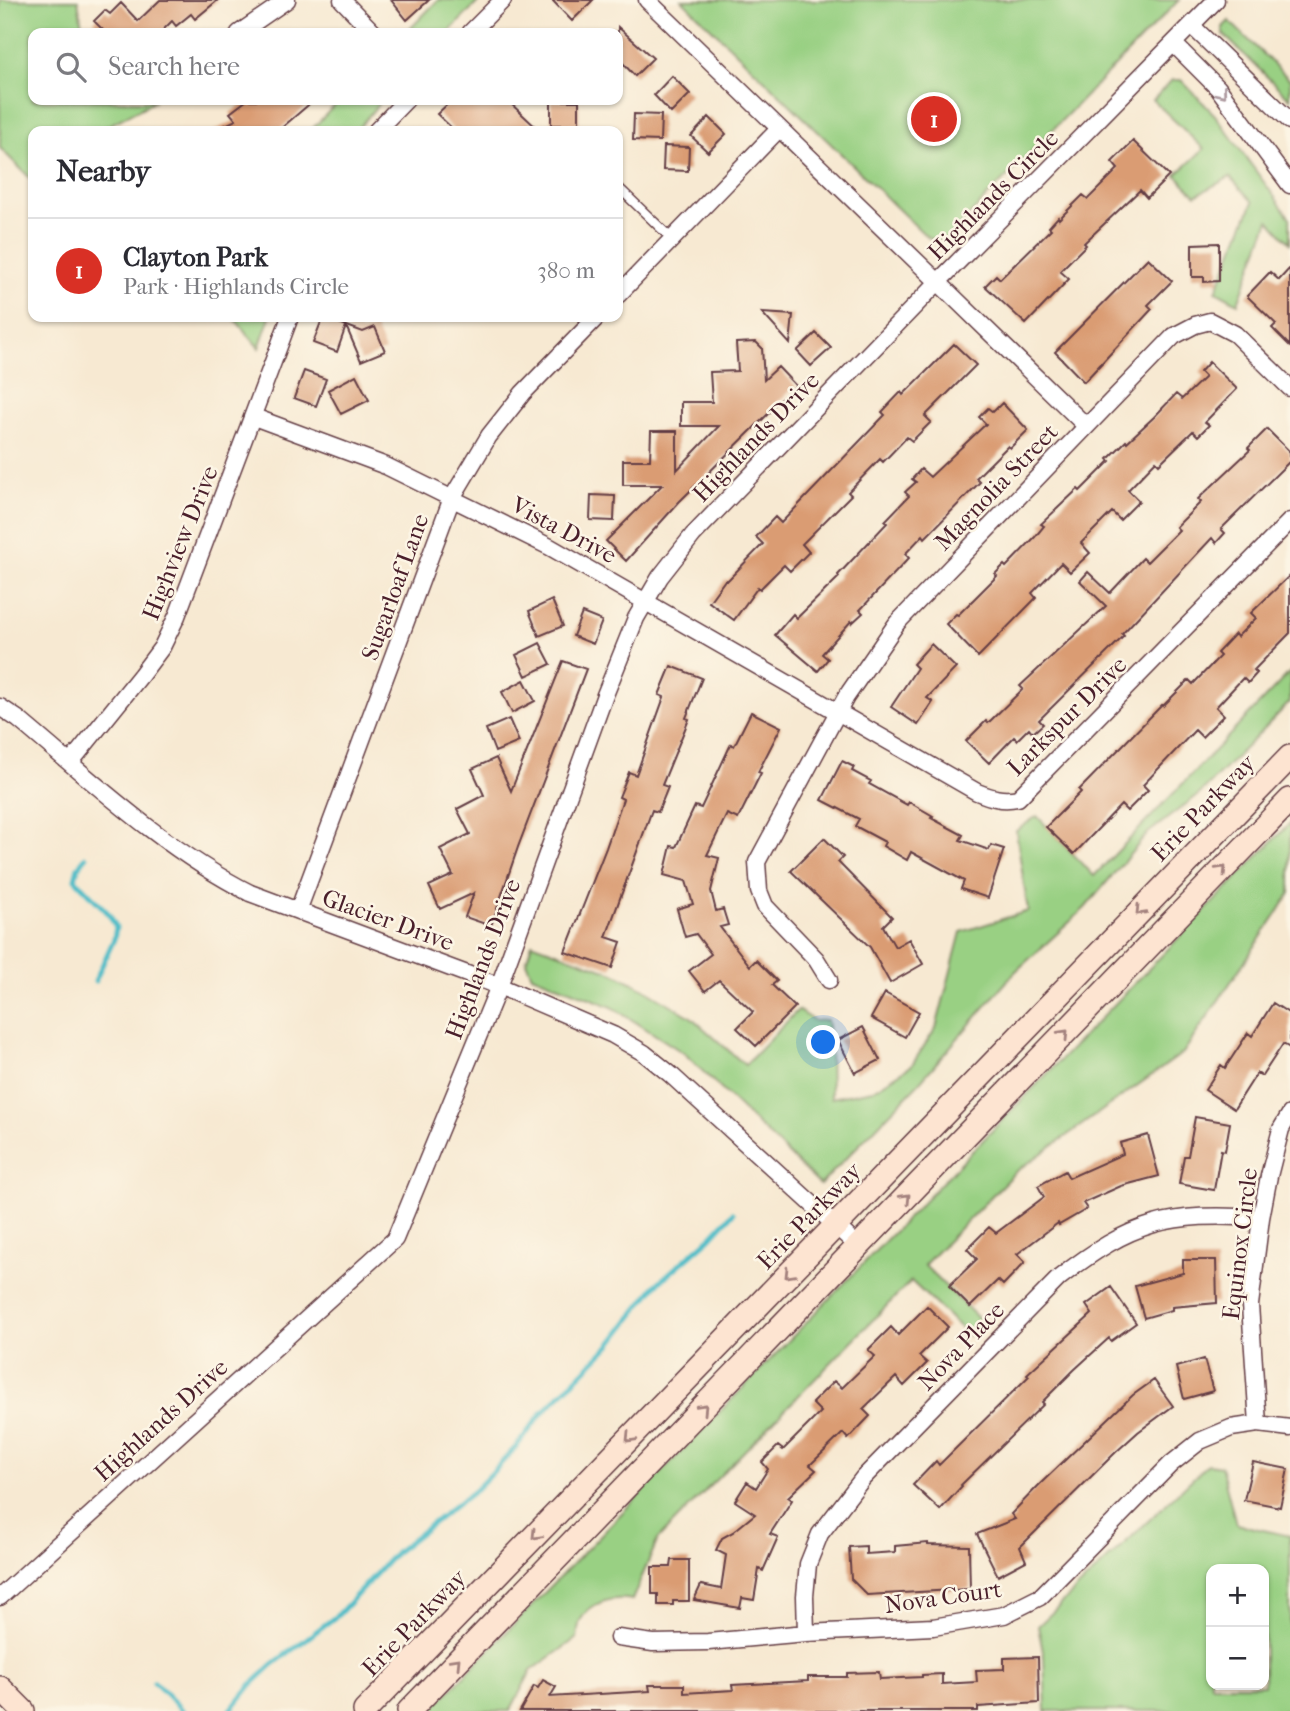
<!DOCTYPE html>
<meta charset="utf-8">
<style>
:root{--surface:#fff;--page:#f2f2f3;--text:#2b2b33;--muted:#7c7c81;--line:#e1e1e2;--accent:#d93025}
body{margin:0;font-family:"IM FELL French Canon",serif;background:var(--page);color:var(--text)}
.controls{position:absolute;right:21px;bottom:21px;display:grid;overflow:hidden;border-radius:14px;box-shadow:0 2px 5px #0004}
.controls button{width:63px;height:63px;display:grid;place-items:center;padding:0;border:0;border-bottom:2px solid var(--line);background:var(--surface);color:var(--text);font:35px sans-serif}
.you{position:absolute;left:824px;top:1043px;width:24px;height:24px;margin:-18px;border:5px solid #fff;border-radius:50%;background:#1a73e8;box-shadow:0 0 0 10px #1a73e833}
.badge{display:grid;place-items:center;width:46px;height:46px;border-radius:50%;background:var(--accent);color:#fff;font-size:23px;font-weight:700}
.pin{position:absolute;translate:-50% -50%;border:4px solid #fff;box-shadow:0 2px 7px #0006}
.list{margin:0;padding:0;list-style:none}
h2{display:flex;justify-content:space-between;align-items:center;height:91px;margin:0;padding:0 28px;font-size:30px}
h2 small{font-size:23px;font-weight:400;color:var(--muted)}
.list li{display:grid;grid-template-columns:46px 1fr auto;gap:21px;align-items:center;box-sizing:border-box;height:105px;padding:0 28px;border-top:2px solid var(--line)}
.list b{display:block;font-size:26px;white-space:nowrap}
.list p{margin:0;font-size:23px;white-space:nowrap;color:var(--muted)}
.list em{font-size:23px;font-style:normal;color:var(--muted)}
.icon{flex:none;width:38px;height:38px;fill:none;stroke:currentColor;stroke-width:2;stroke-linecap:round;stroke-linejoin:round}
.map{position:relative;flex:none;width:1290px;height:1711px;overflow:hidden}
.search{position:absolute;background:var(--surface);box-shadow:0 2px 5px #0004;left:28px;top:28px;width:595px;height:77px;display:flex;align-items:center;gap:18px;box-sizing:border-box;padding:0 24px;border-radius:14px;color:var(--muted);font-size:26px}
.panel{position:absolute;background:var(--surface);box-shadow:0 2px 5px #0004;left:28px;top:126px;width:595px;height:196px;border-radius:14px}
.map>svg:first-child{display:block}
</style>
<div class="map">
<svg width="1290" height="1711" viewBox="0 0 1290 1711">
<rect width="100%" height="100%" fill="#fcf5e5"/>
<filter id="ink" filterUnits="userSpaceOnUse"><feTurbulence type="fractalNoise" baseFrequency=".0143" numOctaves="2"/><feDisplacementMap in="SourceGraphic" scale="14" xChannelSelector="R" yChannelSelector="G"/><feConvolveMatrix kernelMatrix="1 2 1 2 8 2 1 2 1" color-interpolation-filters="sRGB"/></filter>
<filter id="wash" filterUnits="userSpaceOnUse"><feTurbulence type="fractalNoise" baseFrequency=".00686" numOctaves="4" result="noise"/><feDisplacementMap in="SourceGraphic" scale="28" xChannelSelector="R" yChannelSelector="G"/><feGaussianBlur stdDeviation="1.57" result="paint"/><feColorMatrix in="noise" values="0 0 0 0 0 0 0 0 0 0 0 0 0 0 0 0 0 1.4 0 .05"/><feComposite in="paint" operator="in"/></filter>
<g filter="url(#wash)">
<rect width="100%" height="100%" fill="#f7e9d2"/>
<path fill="#99d083" stroke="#727857" stroke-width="2" fill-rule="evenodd" d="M0,0h78l5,33h-50v67l122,1 -57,30h-65v50l-33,-33z
M438,0h42l-32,33h-42z
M682,0h497l-231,237 -10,4 -11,-4z
M1229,21l61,59v19l-67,-65v-7z
M1172,80h9l34,35 75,103v25l-21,-23 -31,83 -22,-12 37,-89 -23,-25 -34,18 -20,-20 28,-26 -51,-49z
M340,100h42l-26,31h-46z
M233,317h37l-11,31z
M1290,672v30l-88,90 -54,41 -63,75 -70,64 -96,111 -99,102 -135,-131 -73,-47 -80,-32 -6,-13 6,-19 82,30 29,15 48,29 54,48 53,-55 17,11 12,-1 3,20 1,58 42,-8 38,-24 25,-38 25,-96 67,-21 -12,-80 21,-15 57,60z
M1290,823v71l-107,159 -169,120 -90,92 59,58 -14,13 -58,-55 -253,258 -26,61c-19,-4 -43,2 -52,21 -2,4 -2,12 -3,17l-46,33 -21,40h-80z
M1208,1464l13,2 15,58 54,12v175h-244l-2,-54 -6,-31zM1211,1569h53v116h-53z"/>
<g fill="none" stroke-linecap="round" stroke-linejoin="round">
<path stroke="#4fbdc8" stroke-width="5" d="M86,857l-8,10 -3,12 34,35 7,13 -2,12 -19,42
M154,1682l29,29
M230,1711l21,-26 21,-20 67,-51 58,-63 77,-60 17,-17 26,-28 25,-33 68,-68 46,-60 54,-47 23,-25"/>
</g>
<g id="blocks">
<path fill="#da9c73" d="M160,0h58l-23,19 -4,-5 -15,12 -4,-5 -12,12h-54l-12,-12 11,-11 5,4 11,-11 17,18z
M391,0h38l-22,20z
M552,0h41l-21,21z
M618,27l35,31 -18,18 -17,-18z
M672,76l18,18 -19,19 -17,-18z
M247,100h67l-36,31h-65l23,-11 -6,-7z
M452,100h55l33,31h-85l-18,-17z
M551,101h28v24h-28z
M634,114l27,1 -1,26 -27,-1z
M709,117l17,17 -18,18 -17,-16z
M1133,141l36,35 -22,22 -7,-8 -56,53 2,2 -26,26 9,8 -43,45 -41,-38 11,-11 4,4 51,-50 -2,-2 9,-10 1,2 24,-24 5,4 30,-30 -6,-7z
M664,146l25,1 -1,24 -25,-1z
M1219,243v38l-15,1v-5h-12v-33z
M1148,258l24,23 -24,24 4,4 -68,73 -29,-30z
M1290,268v78l-18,-18 4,-4 -29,-28 23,-24 9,8z
M762,313l31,2 -3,29z
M323,317l40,15 12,-5 10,24 -24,10 -15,-35 -9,26 -24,-9z
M816,333l15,15 -20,18 -14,-15z
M756,342l6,6 2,32 14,-13 18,19 -24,21 1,2 -94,93 -53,59 -20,-20 56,-56h-39v-25h27l1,-29h26v39l42,-44h-38v-24h31l-2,-30 28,-1 -2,-28z
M954,344l22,21 -51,51 6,6 -19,19 -5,-4 -24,25 -3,-3 -32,33 3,3 -49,49 7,8 -19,19 -6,-6 -24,24 -2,-2 -24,33 -25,-18 16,-22 2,1 36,-37 -7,-7 19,-20 6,6 104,-108 -3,-3 19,-20 2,3z
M1209,362l28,27 -32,33 4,3 -11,11 -5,-5 -34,33 -3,-3 -28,29 11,11 -19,19 -8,-8 -31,31 9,10 -20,19 -9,-9 -29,30 4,5 -58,59 -32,-33 10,-10 2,1 39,-39 -2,-2 9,-9 2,2 29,-30 9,-11 -3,-2 37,-35 2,2 30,-30 -2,-2 18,-18 1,1 27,-25 22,-23 6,5 23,-22 -5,-5z
M304,371l22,8 -10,27 -22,-8z
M356,375l13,25 -28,14 -13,-24z
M1002,403l26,27 -18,18 -2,-2 -32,32 4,4 -55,56 -2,-3 -18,19 4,4 -49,52 3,3 -11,10 -1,-2 -29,33 6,5 -10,12 -43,-36 18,-21 4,4 42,-41 -1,-2 49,-52 -2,-2 24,-25 -4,-4 11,-10 -4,-3 9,-10 9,8 56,-53 -7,-7 9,-9 5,4z
M1267,429l23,23v9l-69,68 4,4 -9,10 -4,-5 -90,96 2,2 -85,84 4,4 -10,9 -4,-5 -12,12 -3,-3 -25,26 -23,-22 20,-20 2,2 35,-34 -3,-3 86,-80 -26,-25 8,-9 22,21 33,-35 4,4 32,-32 -3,-3 25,-25 -3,-3 52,-49 -2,-2z
M591,495l24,1 -1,25 -24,-1z
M1290,575v58l-36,37 3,3 -9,10 -5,-5 -27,29 8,8 -22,22 -7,-7 -52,55 5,5 -21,21 -6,-6 -47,49 -28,-27 35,-35 -2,-2 83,-85 1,1 26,-26 4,4 27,-28 -3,-3 18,-19 2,3 19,-19 -5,-5z
M552,600l11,26 -24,10 -10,-25z
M582,613l20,8 -9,23 -20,-8z
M540,643l11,21 -25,12 -10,-21z
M931,644l25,24 -29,30 6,4 -15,23 -27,-18 26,-39 -4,-4z
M563,661l23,8 -68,178 -27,79 -26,-9 9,-24 -34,16 -11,-23 24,-11 -13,-26 30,-15 -13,-25 27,-14 -12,-26 24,-11 15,33z
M671,666l31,12 -16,40 3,1 -27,66 6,2 -10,25 -6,-2 -46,127 15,5 -9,26 -47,-16 41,-104 17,-49 -4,-2 10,-25 7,3 28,-78 -5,-2z
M524,680l11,21 -23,12 -10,-21z
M751,712l30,15 -23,45 3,1 -23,46 -11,-5 -20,41 12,3 -8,33 5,20 7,-2 5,16 -8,2 30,39 6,-6 21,21 -5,4 23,22 -39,39 -19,-18 16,-16 -34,-32 -14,11 -16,-20 22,-17 -15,-20 -11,3 -8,-28 16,-5 -7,-23 -22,-6 7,-29 5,1 19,-41 6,2 30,-64 3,2z
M509,719l10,23 -24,10 -9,-23z
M842,761l12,6 -2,4 19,10 -2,3 38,21 2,-3 24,14 -2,2 32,17 -3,5 29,10 2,-5 13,4 -16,49 -27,-9 3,-8 -53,-29 -4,8 -24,-14 2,-4 -30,-16 4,-7 -37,-19z
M824,838l19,19 -5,5 54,55 -9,9 12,21 14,-8 14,25 -33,19 -20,-36 -79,-76z
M885,993l34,19 -14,25 -34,-19z
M1273,1003l17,11v34l-7,-4 -21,32 -5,-3 -23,36 -29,-19 16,-25 4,3 23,-35 4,3z
M863,1027l17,33 -25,13 -17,-33z
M1195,1117l35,6 -5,28 -4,-1 -7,40 -35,-6 5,-28h4z
M1148,1135l11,41 -38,10 -38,17 4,6 -28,16 -1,-2 -41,31 8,8 -22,23 -5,-5 -28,27 -21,-21 28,-27 -10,-10 22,-22 7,6 48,-36 -6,-11 27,-15 4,7 54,-24 -3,-11z
M1183,1260h33l1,43 -45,4v3l-28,8 -9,-32 48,-13z
M1111,1287l25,36 -25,18 -2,-3 -35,32 -32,32 2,2 -83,81 1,1 -22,24 -27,-25 23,-24 3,4 90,-89 -2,-2 65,-60 -6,-9z
M927,1306l21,21 -29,29 8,7 -23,23 -8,-9 -33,32 7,7 -22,23 -5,-6 -33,32 6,5 -28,27 4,3 -22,34 8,3 -15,34 -4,-2 -5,31 -12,-2 -2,10 -46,-8 7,-15 20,4 5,-34 -10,-5 6,-12 11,-6 22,-18 -20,-13 12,-19 9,6 12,-19 -6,-7 16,-16 5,4 38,-38 -9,-9 22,-22 8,7 33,-32 -7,-6 23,-23 7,8z
M1204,1359l9,32 -29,8 -8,-32z
M1154,1380l19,26 -35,26 -22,20 -96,95 6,14 -28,15 -21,-42 38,-15 -4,-5 29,-30 93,-89z
M1253,1462l35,7 -8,38 -36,-7z
M928,1543v2l41,1 1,43 -103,6 -16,-16 -2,-32 17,-1v8l29,-2v-6z
M672,1560h17v41h-16v4h-15v-11h-6v-27h19z
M1038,1657l1,46 -61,4v4h-458l14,-25 4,2 5,-8 13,7 -6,10 100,-6 -1,-6h35v8l49,-3 -1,-5 76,-4v-4h39v-4l32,-1 1,7 42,-2v-2l20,-1v10l35,-2 -1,-12 28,-1v-11z"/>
</g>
</g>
<g filter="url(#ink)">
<use href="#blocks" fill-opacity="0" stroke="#643d44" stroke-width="2"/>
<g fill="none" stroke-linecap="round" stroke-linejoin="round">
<defs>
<path id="lane" d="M618,187l54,52"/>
<path id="street" d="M342,0l32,33
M647,0l291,282 278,-282
M1192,26l98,95
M239,33l48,-33
M470,33l33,-33
M1174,44l44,44 72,97
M376,131l30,-31
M618,295l161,-166
M254,417l132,49 164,81 427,245c15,6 25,9 41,6l272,-277
M0,707l18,12c73,61 147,131 232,174l249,93 114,49 31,18 26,21 189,173
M70,763l71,-88 21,-28 15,-31 113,-299
M298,911l154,-413 37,-62 34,-43 74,-76
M829,980l-13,-21 -51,-53 -6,-15 -2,-29 89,-165 51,-74 277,-287 21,-11 15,-4 25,13 55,54
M1258,1424l-8,-119 11,-87 8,-42 12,-47 9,-15
M0,1597l395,-358 104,-253 106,-291 31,-77 24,-41 33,-42 245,-253 148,144
M806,1633l-1,-37 3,-32 12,-30 43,-56 196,-200c73,-57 110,-66 202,-60
M618,1638l35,5 55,-1 98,-9 127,-6 71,-12 36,-18 131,-133 29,-23 31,-13 27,-4 32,4"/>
<path id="secondary" d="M0,1688l23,23
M365,1711l925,-954
M409,1711l881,-911"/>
</defs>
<use href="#lane" stroke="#643d44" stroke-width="11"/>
<use href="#street" stroke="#643d44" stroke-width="19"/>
<use href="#secondary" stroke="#643d44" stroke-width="26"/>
<use href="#lane" stroke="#fff" stroke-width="8"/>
<use href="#street" stroke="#fff" stroke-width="16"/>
<use href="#secondary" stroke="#fde4d1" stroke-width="23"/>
</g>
<defs><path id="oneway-chevron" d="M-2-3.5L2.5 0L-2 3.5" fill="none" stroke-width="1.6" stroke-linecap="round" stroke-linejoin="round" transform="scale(1.75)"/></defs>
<use stroke="#ae9aa0" href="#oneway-chevron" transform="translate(1222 93) rotate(50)"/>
<g stroke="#a4827e">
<use href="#oneway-chevron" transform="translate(1222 870) rotate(-46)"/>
<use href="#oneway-chevron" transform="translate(1140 911) rotate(134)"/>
<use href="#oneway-chevron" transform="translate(1064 1034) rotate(-46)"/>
<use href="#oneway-chevron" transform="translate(906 1198) rotate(-46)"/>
<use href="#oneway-chevron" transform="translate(789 1274) rotate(134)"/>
<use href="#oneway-chevron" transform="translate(703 1408) rotate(-46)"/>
<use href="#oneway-chevron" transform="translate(630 1438) rotate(134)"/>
<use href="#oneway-chevron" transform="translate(536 1535) rotate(134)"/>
<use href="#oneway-chevron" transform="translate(456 1662) rotate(-46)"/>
</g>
</g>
<g text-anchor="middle" stroke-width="5" stroke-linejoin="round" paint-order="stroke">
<g font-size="24" fill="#4a1f2b" stroke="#fcf5e5">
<text transform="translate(993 195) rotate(-45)" y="8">Highlands Circle</text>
<text transform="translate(756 437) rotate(-46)" y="8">Highlands Drive</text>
<text transform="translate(996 487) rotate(-46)" y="8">Magnolia Street</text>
<text transform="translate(564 530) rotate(28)" y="8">Vista Drive</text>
<text transform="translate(180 543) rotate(-68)" y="8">Highview Drive</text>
<text transform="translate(395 587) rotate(-70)" y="8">Sugarloaf Lane</text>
<text transform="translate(1067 716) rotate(-45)" y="8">Larkspur Drive</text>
<text transform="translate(1203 808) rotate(-46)" y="8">Erie Parkway</text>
<text transform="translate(388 920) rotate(20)" y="8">Glacier Drive</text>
<text transform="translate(483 959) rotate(-69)" y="8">Highlands Drive</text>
<text transform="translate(809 1216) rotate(-46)" y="8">Erie Parkway</text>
<text transform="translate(1240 1244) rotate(-83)" y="8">Equinox Circle</text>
<text transform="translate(961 1346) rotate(-46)" y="8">Nova Place</text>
<text transform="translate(161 1420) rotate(-42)" y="8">Highlands Drive</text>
<text transform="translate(943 1597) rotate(-8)" y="8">Nova Court</text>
<text transform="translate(414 1623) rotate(-46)" y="8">Erie Parkway</text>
</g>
</g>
</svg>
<div class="controls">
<button>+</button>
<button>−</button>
</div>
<div class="you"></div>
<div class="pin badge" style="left:934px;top:119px">1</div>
<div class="search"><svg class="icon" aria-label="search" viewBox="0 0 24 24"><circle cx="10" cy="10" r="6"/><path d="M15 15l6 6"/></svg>Search here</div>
<section class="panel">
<h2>Nearby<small></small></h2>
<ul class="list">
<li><span class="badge">1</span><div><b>Clayton Park</b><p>Park · Highlands Circle</p></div><em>380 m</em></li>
</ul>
</section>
</div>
